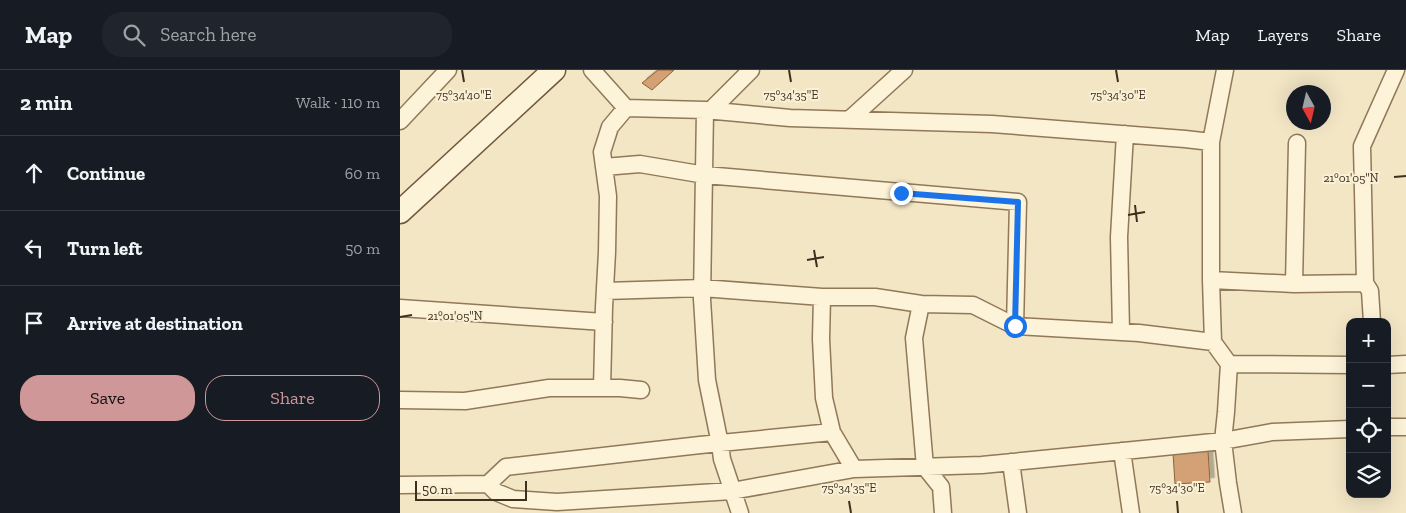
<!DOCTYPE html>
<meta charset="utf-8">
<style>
:root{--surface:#171b24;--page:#20242c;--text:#f1f3f6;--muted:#9ea1a6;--line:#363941;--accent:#cf9797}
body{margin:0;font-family:"Zilla Slab",serif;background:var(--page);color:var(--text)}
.controls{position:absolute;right:15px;bottom:15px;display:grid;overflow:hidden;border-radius:10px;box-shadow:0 5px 20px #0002}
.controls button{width:45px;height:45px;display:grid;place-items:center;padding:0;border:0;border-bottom:1px solid var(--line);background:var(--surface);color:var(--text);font:25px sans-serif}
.compass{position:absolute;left:886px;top:15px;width:45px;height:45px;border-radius:50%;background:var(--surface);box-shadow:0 5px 20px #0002;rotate:172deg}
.scale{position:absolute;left:15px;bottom:12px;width:112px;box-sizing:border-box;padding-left:5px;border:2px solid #3e2f1e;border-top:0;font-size:14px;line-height:18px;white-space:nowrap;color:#3e2f1e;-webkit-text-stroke:4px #f9f0d5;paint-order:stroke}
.stop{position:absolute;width:15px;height:15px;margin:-11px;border:4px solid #1a73e8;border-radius:50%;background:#fff}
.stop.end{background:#1a73e8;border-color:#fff;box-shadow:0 1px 5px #0008}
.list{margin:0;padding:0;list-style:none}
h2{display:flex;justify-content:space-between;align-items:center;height:65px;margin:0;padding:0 20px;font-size:21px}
h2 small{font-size:16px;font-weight:400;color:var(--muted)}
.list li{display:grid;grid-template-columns:32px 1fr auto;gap:15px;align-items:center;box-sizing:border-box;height:75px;padding:0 20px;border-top:1px solid var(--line)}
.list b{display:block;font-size:19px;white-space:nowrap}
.list em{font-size:16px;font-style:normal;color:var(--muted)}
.actions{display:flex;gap:10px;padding:15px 20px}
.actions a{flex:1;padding:11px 0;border:1px solid var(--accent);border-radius:20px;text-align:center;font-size:18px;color:var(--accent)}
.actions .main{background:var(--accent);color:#111}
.icon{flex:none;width:28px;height:28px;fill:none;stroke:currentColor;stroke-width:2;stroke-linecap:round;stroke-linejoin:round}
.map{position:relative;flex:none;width:1006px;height:443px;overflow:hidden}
header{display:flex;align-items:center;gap:30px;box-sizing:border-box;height:70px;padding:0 25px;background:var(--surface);border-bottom:1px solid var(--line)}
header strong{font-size:24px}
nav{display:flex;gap:28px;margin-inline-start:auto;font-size:18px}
.search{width:350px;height:45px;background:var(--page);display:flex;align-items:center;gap:12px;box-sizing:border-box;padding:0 18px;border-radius:20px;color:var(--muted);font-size:19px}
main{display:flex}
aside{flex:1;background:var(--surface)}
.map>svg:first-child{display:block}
</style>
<header>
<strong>Map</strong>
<div class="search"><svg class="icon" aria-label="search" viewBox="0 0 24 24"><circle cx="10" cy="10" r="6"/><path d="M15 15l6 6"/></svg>Search here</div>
<nav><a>Map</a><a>Layers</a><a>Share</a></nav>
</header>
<main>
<aside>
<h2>2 min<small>Walk · 110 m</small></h2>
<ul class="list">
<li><svg class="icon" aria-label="ahead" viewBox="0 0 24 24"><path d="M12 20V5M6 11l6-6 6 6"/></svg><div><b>Continue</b></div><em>60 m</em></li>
<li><svg class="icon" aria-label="left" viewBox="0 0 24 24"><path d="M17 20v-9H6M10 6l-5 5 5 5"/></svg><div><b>Turn left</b></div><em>50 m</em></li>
<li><svg class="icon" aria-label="arrive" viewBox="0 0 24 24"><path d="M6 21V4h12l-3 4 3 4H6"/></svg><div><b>Arrive at destination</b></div></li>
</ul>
<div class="actions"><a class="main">Save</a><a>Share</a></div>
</aside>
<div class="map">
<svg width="1006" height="443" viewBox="0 0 1006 443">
<defs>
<filter id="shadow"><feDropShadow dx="4.5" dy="-4.5" stdDeviation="0" flood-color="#0004"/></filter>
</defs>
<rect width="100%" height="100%" fill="#f2e6c5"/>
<path fill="#d4a177" stroke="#91603c" filter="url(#shadow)" d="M258,0h16l-22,20 -10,-7z
M808,381l2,31 -35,2 -2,-31z"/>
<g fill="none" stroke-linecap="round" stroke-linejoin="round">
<defs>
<path id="minor" d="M192,0l34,38 79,2 85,8 202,6 193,15 26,3
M305,40l-3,189 5,81 13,64 2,15 18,54
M311,40l40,-40
M450,49l54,-49
M0,51l48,-51
M204,97l36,-3 65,11 313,27 -3,124
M811,210l83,4 71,-1
M894,214l3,-141
M205,221l97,-3 120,9h53l46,7 52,1 42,21 124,7 74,9 16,22 121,1
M422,227l-1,42 3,59 8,34 22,37 128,-4 172,-17 69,-7 49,-9 78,-3
M521,234l-7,34 11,129 16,20 2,26
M0,238l204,14
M972,252l-2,-31 -5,-8 -3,-137 34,-76
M721,261l-2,-94 6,-103
M813,272l-2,-62v-138l14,-72
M829,294l-3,48 -3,29 5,42 5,30
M987,295l19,-1
M202,318l2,-81 3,-55 1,-56 -6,-44 8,-25 16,-19
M0,330l65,1 84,-13h71l21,2
M987,357h19
M722,381l9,62
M611,392l7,51
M88,414l8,8 17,7 44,3 175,-11 122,-22
M0,415l88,-1 18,-17 194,-22 132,-13"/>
<path id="secondary" d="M0,142l154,-142"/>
</defs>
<use href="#minor" stroke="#907859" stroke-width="19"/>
<use href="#secondary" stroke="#71583c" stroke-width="25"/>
<use href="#minor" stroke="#fcf3d9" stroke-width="16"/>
<use href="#secondary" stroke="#fcf3d9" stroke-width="22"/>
</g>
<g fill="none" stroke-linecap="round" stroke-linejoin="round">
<path stroke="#1a73e8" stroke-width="6" d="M501,123l117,9 -3,124"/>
</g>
<path fill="none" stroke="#3e2f1e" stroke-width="2" d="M62,0l2,12M389,0l2,12M716,0l2,12M994,107l12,-1M735,135l2,17M728,145l17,-3M414,180l3,17M407,190l17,-3M0,247l12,-2M449,431l2,12M777,431l1,12"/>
<g font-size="12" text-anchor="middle" fill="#3e2f1e" stroke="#f9f0d5" stroke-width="4" stroke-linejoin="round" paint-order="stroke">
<text x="64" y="29">75°34'40"E</text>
<text x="391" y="29">75°34'35"E</text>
<text x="718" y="29">75°34'30"E</text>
<text x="951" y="112">21°01'05"N</text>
<text x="55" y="250">21°01'05"N</text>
<text x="449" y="422">75°34'35"E</text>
<text x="777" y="422">75°34'30"E</text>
</g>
</svg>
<div class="controls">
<button>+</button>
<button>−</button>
<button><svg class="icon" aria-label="locate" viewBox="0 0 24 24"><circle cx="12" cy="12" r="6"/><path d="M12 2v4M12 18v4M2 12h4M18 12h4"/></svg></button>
<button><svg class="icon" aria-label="layers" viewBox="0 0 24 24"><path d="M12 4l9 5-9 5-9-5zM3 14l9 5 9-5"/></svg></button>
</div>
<svg class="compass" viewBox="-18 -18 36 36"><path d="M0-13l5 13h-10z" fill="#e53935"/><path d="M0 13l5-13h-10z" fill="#9ea1a6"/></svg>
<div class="scale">50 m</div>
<div class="stop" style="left:615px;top:256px"></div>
<div class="stop end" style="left:501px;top:123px"></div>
</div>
</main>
